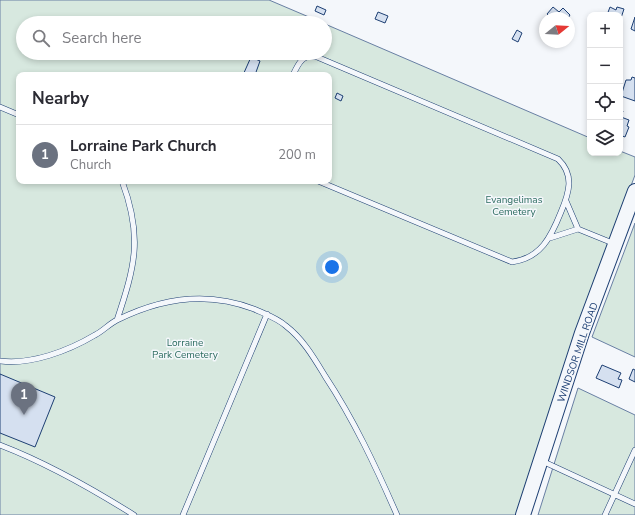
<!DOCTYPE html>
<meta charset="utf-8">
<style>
:root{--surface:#fff;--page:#f2f2f3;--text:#2b2b33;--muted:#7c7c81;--line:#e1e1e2;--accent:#0b8043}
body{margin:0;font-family:"Nunito Sans",sans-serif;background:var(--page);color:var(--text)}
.controls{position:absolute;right:12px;top:12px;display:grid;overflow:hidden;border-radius:8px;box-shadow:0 2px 6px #0003}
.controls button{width:36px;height:36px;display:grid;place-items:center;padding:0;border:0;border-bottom:1px solid var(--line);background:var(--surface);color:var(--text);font:20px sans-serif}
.compass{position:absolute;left:539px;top:12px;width:36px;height:36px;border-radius:50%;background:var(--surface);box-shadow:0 2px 6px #0003;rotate:72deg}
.you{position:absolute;left:332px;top:267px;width:14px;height:14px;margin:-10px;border:3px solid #fff;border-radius:50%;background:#1a73e8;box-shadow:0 0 0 6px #1a73e833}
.badge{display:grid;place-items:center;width:26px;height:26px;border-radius:50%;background:var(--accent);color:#fff;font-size:13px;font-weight:700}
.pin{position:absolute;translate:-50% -33px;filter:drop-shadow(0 1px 2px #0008)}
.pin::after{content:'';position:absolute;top:21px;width:14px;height:12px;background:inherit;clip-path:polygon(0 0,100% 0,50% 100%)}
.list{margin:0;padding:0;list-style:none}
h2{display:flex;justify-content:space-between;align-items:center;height:52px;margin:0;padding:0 16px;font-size:17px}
h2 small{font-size:13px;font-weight:400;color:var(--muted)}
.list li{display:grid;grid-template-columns:26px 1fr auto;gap:12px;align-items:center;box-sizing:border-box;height:60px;padding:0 16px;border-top:1px solid var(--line)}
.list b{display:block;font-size:15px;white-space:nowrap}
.list p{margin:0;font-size:13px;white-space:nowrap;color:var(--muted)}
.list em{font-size:13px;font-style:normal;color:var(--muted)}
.icon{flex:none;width:22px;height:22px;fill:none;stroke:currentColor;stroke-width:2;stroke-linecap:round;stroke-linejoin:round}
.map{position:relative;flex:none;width:635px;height:515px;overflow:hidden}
.search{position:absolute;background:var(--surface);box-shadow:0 2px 6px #0003;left:16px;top:16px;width:316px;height:44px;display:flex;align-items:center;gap:10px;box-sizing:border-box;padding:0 14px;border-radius:22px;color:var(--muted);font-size:15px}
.panel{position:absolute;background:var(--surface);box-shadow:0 2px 6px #0003;left:16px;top:72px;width:316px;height:112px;border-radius:8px}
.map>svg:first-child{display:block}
</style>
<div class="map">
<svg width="635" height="515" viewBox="0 0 635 515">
<rect width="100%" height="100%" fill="#f4f7fb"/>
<path fill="#d7e8df" stroke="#687fa3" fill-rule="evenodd" d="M0,0h269l54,23h-300v30h302v-29l265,114v15h30v-2l15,6v18l-58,156 -60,184h-517zM19,75h310v106h-310z
M635,223v134l-43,-20z
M578,388l57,27v100h-97z"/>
<path fill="#d5e0f0" stroke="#1d3f73" d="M317,6l9,4 -2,5 -9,-4z
M553,7l6,5 4,-4 7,7 -2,3h-17l-4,-4z
M610,7l6,3 1,-3 7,2 -4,12v-6h-13z
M378,12l10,4 -3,7 -10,-4z
M635,17v14l-4,-2z
M517,30l5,3 -4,9 -6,-3z
M251,57l9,4 -5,14h-12z
M632,77l3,1v23l-14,-5 5,-16h5z
M337,93l6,3 -2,5 -6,-3z
M620,110l3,1 -2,6 8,3 -2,6 2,1 -4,10 -5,-2z
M602,365l19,8 -3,6 4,1 -3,8 -23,-10z
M633,369l2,1v12l-6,-3z
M0,374l55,23 -20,50 -35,-14z"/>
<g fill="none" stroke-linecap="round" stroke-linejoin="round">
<defs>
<path id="service" d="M293,75c5,-11 10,-22 24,-18l241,102c17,16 11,34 3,53 -10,25 -20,46 -49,50l-194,-81
M0,107l19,8
M578,229l37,15
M550,238l28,-9 -12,-28
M117,320c18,-54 26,-83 5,-139
M0,361c31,4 68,-10 95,-26 8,-4 14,-11 22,-15 44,-22 91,-29 137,-11 11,5 23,9 32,17 17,13 28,32 39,50 29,44 51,91 72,139
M0,445c47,18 91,43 134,70
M542,461l93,43
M183,515l84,-201
M605,515l30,-65"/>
<path id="secondary" d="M523,515l59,-182 53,-142"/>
</defs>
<use href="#service" stroke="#1d3f73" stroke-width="6"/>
<use href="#secondary" stroke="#1d3f73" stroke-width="16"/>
<use href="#service" stroke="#f4f7fb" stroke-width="5"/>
<use href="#secondary" stroke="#f4f7fb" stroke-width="14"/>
</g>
<g text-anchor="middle" stroke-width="3" stroke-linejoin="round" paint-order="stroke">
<g font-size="10" fill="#2c6c60" stroke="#f4f7fb">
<text x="514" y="203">Evangelimas<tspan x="514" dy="12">Cemetery</tspan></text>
<text x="185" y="346">Lorraine<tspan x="185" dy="12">Park Cemetery</tspan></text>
</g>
<g font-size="10" fill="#1d3f73" stroke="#f4f7fb">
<text transform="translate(577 352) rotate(-71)" y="4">WINDSOR MILL ROAD</text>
</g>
</g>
</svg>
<div class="controls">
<button>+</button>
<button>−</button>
<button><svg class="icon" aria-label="locate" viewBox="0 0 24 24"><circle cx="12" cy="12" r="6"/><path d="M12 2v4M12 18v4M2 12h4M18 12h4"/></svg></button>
<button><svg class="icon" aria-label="layers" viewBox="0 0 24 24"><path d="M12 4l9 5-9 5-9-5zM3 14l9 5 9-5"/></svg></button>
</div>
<svg class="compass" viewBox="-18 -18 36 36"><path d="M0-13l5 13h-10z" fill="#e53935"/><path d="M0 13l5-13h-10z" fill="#7c7c81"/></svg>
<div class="you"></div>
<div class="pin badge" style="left:24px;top:415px;background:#6b7280">1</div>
<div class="search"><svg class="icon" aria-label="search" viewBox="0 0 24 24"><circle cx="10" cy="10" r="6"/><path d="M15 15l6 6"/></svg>Search here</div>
<section class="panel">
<h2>Nearby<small></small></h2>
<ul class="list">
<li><span class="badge" style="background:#6b7280">1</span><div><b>Lorraine Park Church</b><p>Church</p></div><em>200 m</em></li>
</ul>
</section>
</div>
